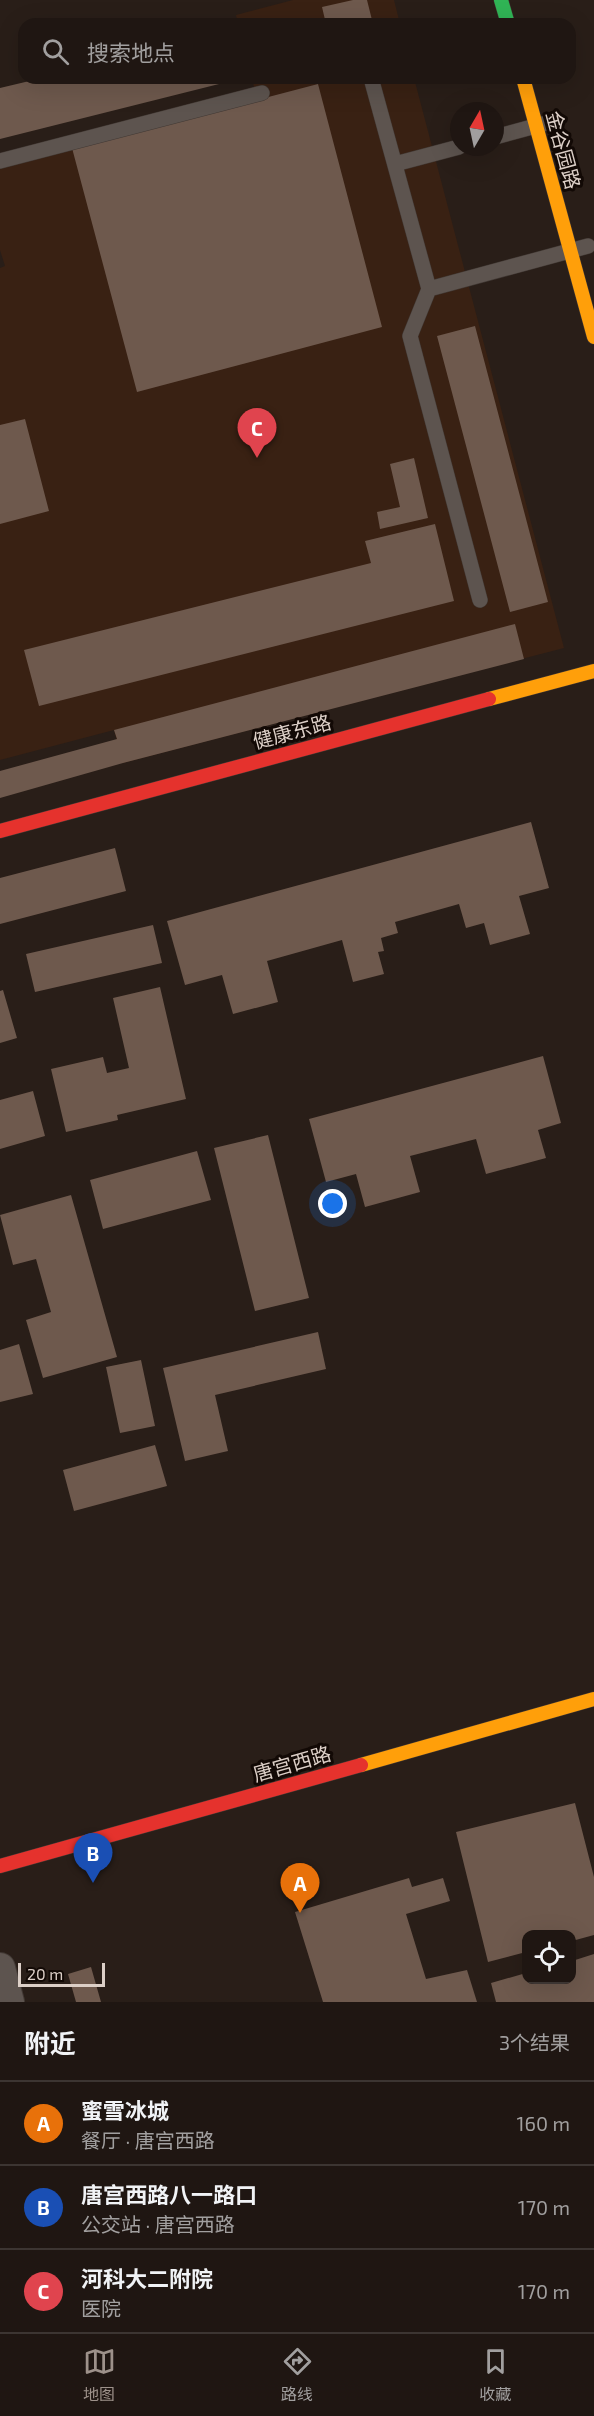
<!DOCTYPE html>
<html lang="zh">
<meta charset="utf-8">
<style>
:root{--surface:#1f1612;--page:#2c2320;--text:#f1f3f6;--muted:#a19f9f;--line:#3c3532;--accent:#9d918a}
body{margin:0;font-family:"Exo 2","Noto Sans SC",sans-serif;background:var(--page);color:var(--text)}
.controls{position:absolute;right:18px;bottom:18px;display:grid;overflow:hidden;border-radius:12px;box-shadow:0 6px 24px #0002}
.controls button{width:54px;height:54px;display:grid;place-items:center;padding:0;border:0;border-bottom:2px solid var(--line);background:var(--surface);color:var(--text);font:30px sans-serif}
.compass{position:absolute;left:450px;top:102px;width:54px;height:54px;border-radius:50%;background:var(--surface);box-shadow:0 6px 24px #0002;rotate:9deg}
.scale{position:absolute;left:18px;bottom:15px;width:87px;box-sizing:border-box;padding-left:6px;border:3px solid #dccfc7;border-top:0;font-size:16px;line-height:21px;white-space:nowrap;color:#dccfc7;-webkit-text-stroke:4px #120905;paint-order:stroke}
.you{position:absolute;left:333px;top:1204px;width:21px;height:21px;margin:-15px;border:4px solid #fff;border-radius:50%;background:#1a73e8;box-shadow:0 0 0 9px #1a73e833}
.badge{display:grid;place-items:center;width:39px;height:39px;border-radius:50%;background:var(--accent);color:#fff;font-size:20px;font-weight:700}
.pin{position:absolute;translate:-50% -50px;filter:drop-shadow(0 2px 3px #0008)}
.pin::after{content:'';position:absolute;top:32px;width:21px;height:18px;background:inherit;clip-path:polygon(0 0,100% 0,50% 100%)}
.list{margin:0;padding:0;list-style:none}
h2{display:flex;justify-content:space-between;align-items:center;height:78px;margin:0;padding:0 24px;font-size:26px}
h2 small{font-size:20px;font-weight:400;color:var(--muted)}
.list li{display:grid;grid-template-columns:39px 1fr auto;gap:18px;align-items:center;box-sizing:border-box;height:84px;padding:0 24px;border-top:2px solid var(--line)}
.list b{display:block;font-size:22px;white-space:nowrap}
.list p{margin:0;font-size:20px;white-space:nowrap;color:var(--muted)}
.list em{font-size:20px;font-style:normal;color:var(--muted)}
.icon{flex:none;width:33px;height:33px;fill:none;stroke:currentColor;stroke-width:2;stroke-linecap:round;stroke-linejoin:round}
.map{position:relative;flex:none;width:594px;height:2002px;overflow:hidden}
.search{position:absolute;background:var(--surface);box-shadow:0 6px 24px #0002;left:18px;right:18px;top:18px;height:66px;display:flex;align-items:center;gap:15px;box-sizing:border-box;padding:0 21px;border-radius:18px;color:var(--muted);font-size:22px}
.sheet{height:330px;background:var(--surface)}
nav{display:flex;justify-content:space-around;align-items:center;box-sizing:border-box;height:84px;border-top:2px solid var(--line);background:var(--surface);font-size:16px;color:var(--muted)}
nav a{display:grid;justify-items:center;gap:3px}
nav .on{color:var(--accent)}
.map>svg:first-child{display:block}
</style>
<div class="map">
<svg width="594" height="2002" viewBox="0 0 594 2002">
<rect width="100%" height="100%" fill="#291e18"/>
<path fill="#392113" d="M293,0h101l6,24h-162l-2,-9z
M252,78h162l150,570 -441,115 -9,-33 -114,30v-492l5,-2 -5,-16v-96l254,-67z"/>
<path fill="#6e594d" d="M353,0h14l6,24h-47l-4,-17z
M42,78h184l1,4 -227,57v-51z
M318,84l64,243 -245,65 -65,-244z
M475,326l73,276 -38,10 -73,-276z
M25,419l24,92 -49,13v-99z
M414,458l14,60 -48,11 -3,-17 23,-5 -10,-43z
M435,524l19,77 -415,105 -15,-56 347,-87 -6,-22z
M515,624l9,35 -401,104 -123,35v-27l117,-32 -3,-9z
M531,822l18,66 -30,8 11,38 -40,11 -6,-22 -18,5 -7,-24 -64,18 3,11 -17,5 3,13 -6,1 6,22 -31,8 -11,-42 -75,21 11,41 -45,12 -11,-39 -37,10 -18,-64z
M115,848l11,43 -126,33v-46z
M153,925l9,38 -127,29 -9,-38z
M160,987l26,112 -69,16 1,5 -52,12 -15,-63 52,-12 4,16 22,-5 -16,-70z
M3,990l14,48 -17,5v-52z
M543,1056l18,67 -23,7 8,28 -60,16 -10,-35 -66,17 10,36 -55,15 -9,-33 -30,8 -17,-63z
M33,1091l12,45 -45,13v-49z
M268,1135l41,163 -54,13 -41,-163z
M197,1151l14,49 -108,29 -13,-49z
M71,1195l46,162 -74,21 -17,-58 25,-8 -15,-53 -23,6 -13,-50z
M318,1332l8,37 -111,26 13,56 -43,10 -22,-93z
M19,1344l14,50 -33,8v-52z
M141,1360l14,66 -35,7 -14,-66z
M155,1445l12,41 -93,25 -11,-41z
M575,1803l19,74v58l-22,6v-7h-46v18l-38,10 -32,-130z
M409,1878l3,9 31,-9 7,23 -44,13 20,65 41,-9 10,32h-154l-28,-90z
M594,1954v48h-98l-5,-19 35,-10v7h46v-19z
M91,1967l10,35h-25l-8,-28z"/>
<g fill="none" stroke-linecap="round" stroke-linejoin="round">
<defs>
<path id="lane" d="M371,78l58,211 -19,47 70,264
M495,137l59,-16
M0,161l262,-68
M395,164l64,-17
M429,289l159,-43"/>
<path id="street" d="M0,1968l9,34"/>
<path id="fast" d="M501,0l7,24"/>
<path id="slow" d="M523,78l71,259
M489,699l105,-28
M361,1765l233,-66"/>
<path id="jam" d="M0,831l489,-132
M0,1866l361,-101"/>
</defs>
<use href="#lane" stroke="#423934" stroke-width="16"/>
<use href="#street" stroke="#423934" stroke-width="32"/>
<use href="#fast" stroke="#423934" stroke-width="15"/>
<use href="#slow" stroke="#423934" stroke-width="15"/>
<use href="#jam" stroke="#423934" stroke-width="15"/>
<use href="#lane" stroke="#5d544f" stroke-width="15"/>
<use href="#street" stroke="#5d544f" stroke-width="30"/>
<use href="#fast" stroke="#30b455" stroke-width="14"/>
<use href="#slow" stroke="#ff9f0a" stroke-width="14"/>
<use href="#jam" stroke="#e5322d" stroke-width="14"/>
</g>
<g text-anchor="middle" stroke-width="6" stroke-linejoin="round" paint-order="stroke">
<g font-size="20" fill="#dccfc7" stroke="#120905">
<text transform="translate(563 150) rotate(75)" y="7">金谷园路</text>
<text transform="translate(292 732) rotate(-15)" y="7">健康东路</text>
<text transform="translate(292 1764) rotate(-16)" y="7">唐宫西路</text>
</g>
</g>
</svg>
<div class="controls">
<button><svg class="icon" aria-label="locate" viewBox="0 0 24 24"><circle cx="12" cy="12" r="6"/><path d="M12 2v4M12 18v4M2 12h4M18 12h4"/></svg></button>
</div>
<svg class="compass" viewBox="-18 -18 36 36"><path d="M0-13l5 13h-10z" fill="#e53935"/><path d="M0 13l5-13h-10z" fill="#a19f9f"/></svg>
<div class="scale">20 m</div>
<div class="you"></div>
<div class="pin badge" style="left:300px;top:1913px;background:#e8710a">A</div>
<div class="pin badge" style="left:93px;top:1883px;background:#1a4fb4">B</div>
<div class="pin badge" style="left:257px;top:458px;background:#e0444e">C</div>
<div class="search"><svg class="icon" aria-label="search" viewBox="0 0 24 24"><circle cx="10" cy="10" r="6"/><path d="M15 15l6 6"/></svg>搜索地点</div>
</div>
<section class="sheet">
<h2>附近<small>3个结果</small></h2>
<ul class="list">
<li><span class="badge" style="background:#e8710a">A</span><div><b>蜜雪冰城</b><p>餐厅 · 唐宫西路</p></div><em>160 m</em></li>
<li><span class="badge" style="background:#1a4fb4">B</span><div><b>唐宫西路八一路口</b><p>公交站 · 唐宫西路</p></div><em>170 m</em></li>
<li><span class="badge" style="background:#e0444e">C</span><div><b>河科大二附院</b><p>医院</p></div><em>170 m</em></li>
</ul>
</section>
<nav>
<a class="on"><svg class="icon" aria-label="map" viewBox="0 0 24 24"><path d="M3 6l6-2 6 2 6-2v14l-6 2-6-2-6 2zM9 4v14M15 6v14"/></svg>地图</a>
<a><svg class="icon" aria-label="directions" viewBox="0 0 24 24"><path d="M12 3l9 9-9 9-9-9zM9 14v-3h6M13 9l2 2-2 2"/></svg>路线</a>
<a><svg class="icon" aria-label="saved" viewBox="0 0 24 24"><path d="M7 4h10v16l-5-4-5 4z"/></svg>收藏</a>
</nav>
